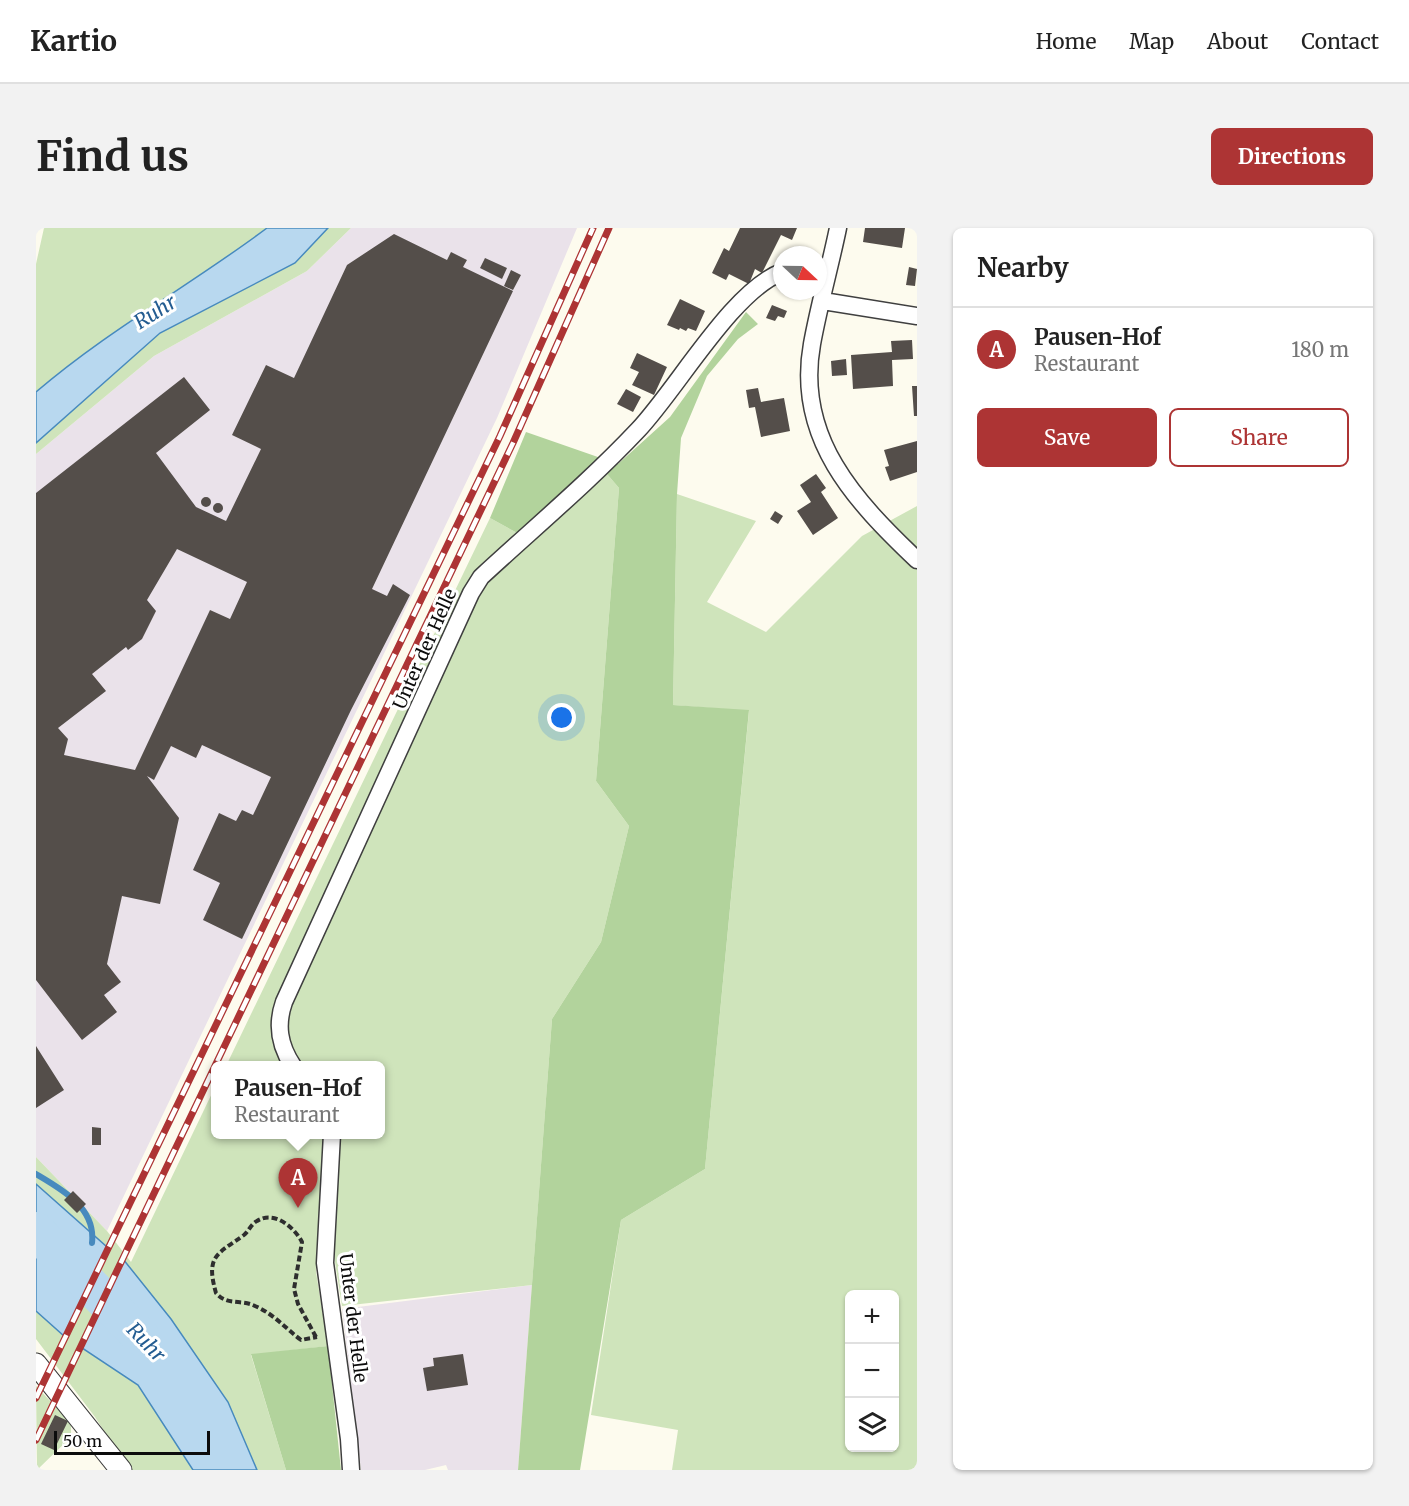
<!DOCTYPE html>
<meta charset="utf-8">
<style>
:root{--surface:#fff;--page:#f2f2f2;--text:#222;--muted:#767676;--line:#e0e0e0;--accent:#ad3434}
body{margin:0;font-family:Merriweather,serif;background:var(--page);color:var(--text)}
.controls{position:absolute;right:18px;bottom:18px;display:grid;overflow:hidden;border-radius:9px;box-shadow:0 2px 4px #0004}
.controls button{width:54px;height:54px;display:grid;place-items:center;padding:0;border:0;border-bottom:2px solid var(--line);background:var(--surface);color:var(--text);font:30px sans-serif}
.compass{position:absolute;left:737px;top:18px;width:54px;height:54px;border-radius:50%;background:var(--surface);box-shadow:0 2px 4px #0004;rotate:112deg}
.scale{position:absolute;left:18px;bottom:15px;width:156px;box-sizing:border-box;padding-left:6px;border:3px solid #0c0c0c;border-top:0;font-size:16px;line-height:21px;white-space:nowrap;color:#0c0c0c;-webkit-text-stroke:4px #fff;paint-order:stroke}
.you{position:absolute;left:526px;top:490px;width:21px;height:21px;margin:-15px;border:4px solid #fff;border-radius:50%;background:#1a73e8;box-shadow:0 0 0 9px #1a73e833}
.badge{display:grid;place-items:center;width:39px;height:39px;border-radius:50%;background:var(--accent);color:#fff;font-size:20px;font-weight:700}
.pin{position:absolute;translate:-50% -50px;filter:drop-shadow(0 2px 3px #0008)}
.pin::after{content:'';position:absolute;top:32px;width:21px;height:18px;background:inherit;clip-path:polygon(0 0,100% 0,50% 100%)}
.popup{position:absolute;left:175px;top:833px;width:174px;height:78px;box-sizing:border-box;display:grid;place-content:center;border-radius:9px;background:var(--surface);filter:drop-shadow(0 2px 4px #0005);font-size:20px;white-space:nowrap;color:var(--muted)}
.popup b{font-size:22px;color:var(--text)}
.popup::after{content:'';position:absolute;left:50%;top:100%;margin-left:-12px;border:12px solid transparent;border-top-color:var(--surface)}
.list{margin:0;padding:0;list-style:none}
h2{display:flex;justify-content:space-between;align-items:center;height:78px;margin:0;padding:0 24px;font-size:26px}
h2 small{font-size:20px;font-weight:400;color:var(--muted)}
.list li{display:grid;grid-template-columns:39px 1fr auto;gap:18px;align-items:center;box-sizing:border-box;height:84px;padding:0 24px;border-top:2px solid var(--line)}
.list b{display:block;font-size:22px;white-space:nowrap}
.list p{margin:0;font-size:20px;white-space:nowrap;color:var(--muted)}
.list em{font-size:20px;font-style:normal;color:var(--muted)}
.actions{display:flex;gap:12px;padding:18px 24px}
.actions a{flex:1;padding:14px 0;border:2px solid var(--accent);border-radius:9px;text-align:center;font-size:21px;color:var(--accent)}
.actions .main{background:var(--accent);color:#fff}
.icon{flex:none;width:33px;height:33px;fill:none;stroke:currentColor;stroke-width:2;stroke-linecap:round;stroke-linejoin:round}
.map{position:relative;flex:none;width:881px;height:1242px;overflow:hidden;border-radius:9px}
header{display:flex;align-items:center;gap:36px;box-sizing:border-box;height:84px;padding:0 30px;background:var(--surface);border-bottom:2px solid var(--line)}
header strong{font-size:28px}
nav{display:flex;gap:33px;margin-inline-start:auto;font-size:21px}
.intro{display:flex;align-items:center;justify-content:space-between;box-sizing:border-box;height:144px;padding:0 36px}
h1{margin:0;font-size:42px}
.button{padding:15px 27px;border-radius:9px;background:var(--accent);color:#fff;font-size:21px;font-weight:700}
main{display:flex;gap:36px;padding:0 36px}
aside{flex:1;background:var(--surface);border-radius:9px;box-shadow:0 2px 4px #0004}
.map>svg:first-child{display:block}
</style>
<header>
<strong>Kartio</strong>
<nav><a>Home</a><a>Map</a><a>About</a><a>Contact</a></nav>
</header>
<div class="intro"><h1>Find us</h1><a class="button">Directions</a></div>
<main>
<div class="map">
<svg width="881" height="1242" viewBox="0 0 881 1242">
<rect width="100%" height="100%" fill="#fdfbee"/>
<path fill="#eae2ea" d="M315,0h226l-80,190 -390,813 -71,-74v-703l118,-98 153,-85z
M496,1057l-14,185h-70l-2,-5 -21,5h-64l-19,-161z"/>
<path fill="#cfe4bb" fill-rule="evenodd" d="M8,0h223c-75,58 -159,102 -231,164v-128z
M292,0h23l-44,43 -153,85 -118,98v-11l124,-110 135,-70z
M571,246l12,14 -23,293 33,45 -28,116 -49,77 -20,266 -190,21 -11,-69 6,-102 43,-1v-68l-81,-1 -17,-39 198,-440 93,-87z
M641,266l79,27 -49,81 59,30 96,-96 55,-30v964h-245l6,-40 -87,-15 30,-195 84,-51 44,-458 -76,-6zM814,1066h44v154h-44z
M454,290l29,16 -44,39 -197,430 9,62 -61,1z
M179,859l1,47 108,1v57l-7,47 -1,33 12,74 -77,9 35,115h-29l-29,-68 -57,-83 -48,-59 -41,88 56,37 55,85h-64l-34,-53 -59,-78v-28l28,25 43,-89 -71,-63v-27l71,74 24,31z
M0,1158l35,37v14l-34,33z"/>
<path fill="#b2d39c" d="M710,84l12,12 -20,15 -31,37 -26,62 -4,56 -4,211 76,5 -44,459 -84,51 -41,250h-62l34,-451 49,-77 28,-116 -33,-45 23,-293 -12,-14 -88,60 -29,-16 36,-86 92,32 52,-47z
M292,1118l13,124h-55l-35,-116z"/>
<path fill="#b8d8ef" stroke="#478abe" stroke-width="1.5" d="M231,0h61l-33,35 -135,70 -124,110v-51c72,-62 155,-107 231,-164z
M0,956l71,63 -43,89 -28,-25z
M87,1031l48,60 57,83 29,68h-64l-55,-85 -56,-37z"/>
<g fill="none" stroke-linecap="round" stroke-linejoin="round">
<path stroke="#478abe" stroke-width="6" d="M0,946c27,16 60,34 56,69"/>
<path stroke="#b8d8ef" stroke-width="38" d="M0,1003l105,106"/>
</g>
<path fill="#544e4a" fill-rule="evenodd" d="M704,0h57l-5,12 -11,-5 -19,38 -7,-4 -6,15 -20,-10 -3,6 -14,-7 12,-25 5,3z
M829,0h40l-3,20 -39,-6z
M358,6l53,26 4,-8 16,8 -4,7 50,24 -141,298 15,7 6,-12 17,11 -59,115 -109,229 -39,-19 17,-37 -27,-13 26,-57 17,8 6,-11 11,5 18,-38 -69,-32 -6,13 -25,-12 -17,34 -7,-4 32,42 -19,86 -38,-8 -15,68 14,18 -17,13 13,17 -35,28 -46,-60v-487l148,-116 26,33 -54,43 40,54 30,14 35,-72 -29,-14 34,-70 28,13 53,-113zM141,321l70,33 -17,37 -20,-9 -75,160 -71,-15 4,-16 -10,-11 48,-37 -14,-17 34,-27 2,3 14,-11 14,-28 -9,-11z
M449,30l22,10 -5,11 -22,-11z
M873,39l8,2 -2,17 -9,-1z
M475,42l10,5 -8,15 -9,-4z
M644,71l25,12 -9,20 -8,-3 -2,3 -6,-3 -1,2 -12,-5z
M736,77l15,6 -3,7 -6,-2 -3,5 -9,-3z
M876,112l1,19 -21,1 1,26 -40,3 -2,-34 41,-3 -1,-11z
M601,125l30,14 -13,28 -22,-10 7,-13 -9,-4z
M810,131l1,16 -15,1 -1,-15z
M876,158h5v30h-3z
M722,160l3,14 23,-4 6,33 -29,6 -6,-30 -6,1 -3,-18z
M590,161l15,8 -8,15 -16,-8z
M881,213v31l-27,9 -5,-14 4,-1 -5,-16z
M780,246l10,14 -5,4 17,26 -25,17 -16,-24 14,-9 -11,-17z
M165 274a5 5 0 1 1 10 0a5 5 0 1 1-10 0Z
M177 280a5 5 0 1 1 10 0a5 5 0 1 1-10 0Z
M739,283l8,5 -5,8 -8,-5z
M0,818l28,44 -28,18z
M56,899l9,1v17h-9z
M37,963l13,13 -9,9 -13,-13z
M427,1126l5,31 -41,6 -4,-23 11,-2 -1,-8z
M19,1187l13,6 -14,29 -13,-6z"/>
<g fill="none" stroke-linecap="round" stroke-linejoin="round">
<defs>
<path id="minor" d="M802,0c-8,39 -19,77 -26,116 -17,94 43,157 105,216
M787,73l94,15
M257,838c-14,-21 -17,-41 -9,-64l187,-409 10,-16c53,-49 108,-95 157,-147 39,-41 94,-139 144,-158
M296,906l-7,129 24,176 2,31"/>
<path id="tertiary" d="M0,1136l85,106"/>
</defs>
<use href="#minor" stroke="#3f3f3f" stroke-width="19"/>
<use href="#tertiary" stroke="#3f3f3f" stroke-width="23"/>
<path stroke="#2e2e2e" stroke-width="4" stroke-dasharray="6 3" stroke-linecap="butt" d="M280,1109l-18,-33 -4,-15 8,-47c-8,-15 -28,-32 -45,-21 -6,3 -8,10 -13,14 -26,19 -39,20 -28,58 11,13 25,6 39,13 19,8 30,22 46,34l16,-3"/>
<use href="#minor" stroke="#fff" stroke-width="16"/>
<use href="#tertiary" stroke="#fff" stroke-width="21"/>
<defs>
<path id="rail" d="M0,1170l464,-962 93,-208
M0,1212l477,-997 96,-215"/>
</defs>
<use href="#rail" stroke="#ad3434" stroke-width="7"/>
<use href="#rail" stroke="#fff" stroke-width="4.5" stroke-dasharray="14" stroke-linecap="butt"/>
</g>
<g text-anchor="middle" stroke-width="6" stroke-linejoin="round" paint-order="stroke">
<g font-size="18" fill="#0c0c0c" stroke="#fff">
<text transform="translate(389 421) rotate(-66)" y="6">Unter der Helle</text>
<text transform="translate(317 1090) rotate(83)" y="6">Unter der Helle</text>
</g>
<g font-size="20" font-style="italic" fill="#235c91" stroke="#fff">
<text transform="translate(119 84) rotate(-32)" y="7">Ruhr</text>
<text transform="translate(110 1114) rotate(46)" y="7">Ruhr</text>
</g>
</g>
</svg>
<div class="controls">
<button>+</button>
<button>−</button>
<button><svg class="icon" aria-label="layers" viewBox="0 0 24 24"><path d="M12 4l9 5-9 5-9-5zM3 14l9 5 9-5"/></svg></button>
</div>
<svg class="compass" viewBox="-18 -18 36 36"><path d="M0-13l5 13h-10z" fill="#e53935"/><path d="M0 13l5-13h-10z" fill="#767676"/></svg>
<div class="scale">50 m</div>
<div class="you"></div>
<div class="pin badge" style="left:262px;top:980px">A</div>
<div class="popup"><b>Pausen-Hof</b>Restaurant</div>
</div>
<aside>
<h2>Nearby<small></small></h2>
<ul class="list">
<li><span class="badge">A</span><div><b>Pausen-Hof</b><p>Restaurant</p></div><em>180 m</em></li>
</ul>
<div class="actions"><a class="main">Save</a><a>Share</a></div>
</aside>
</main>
